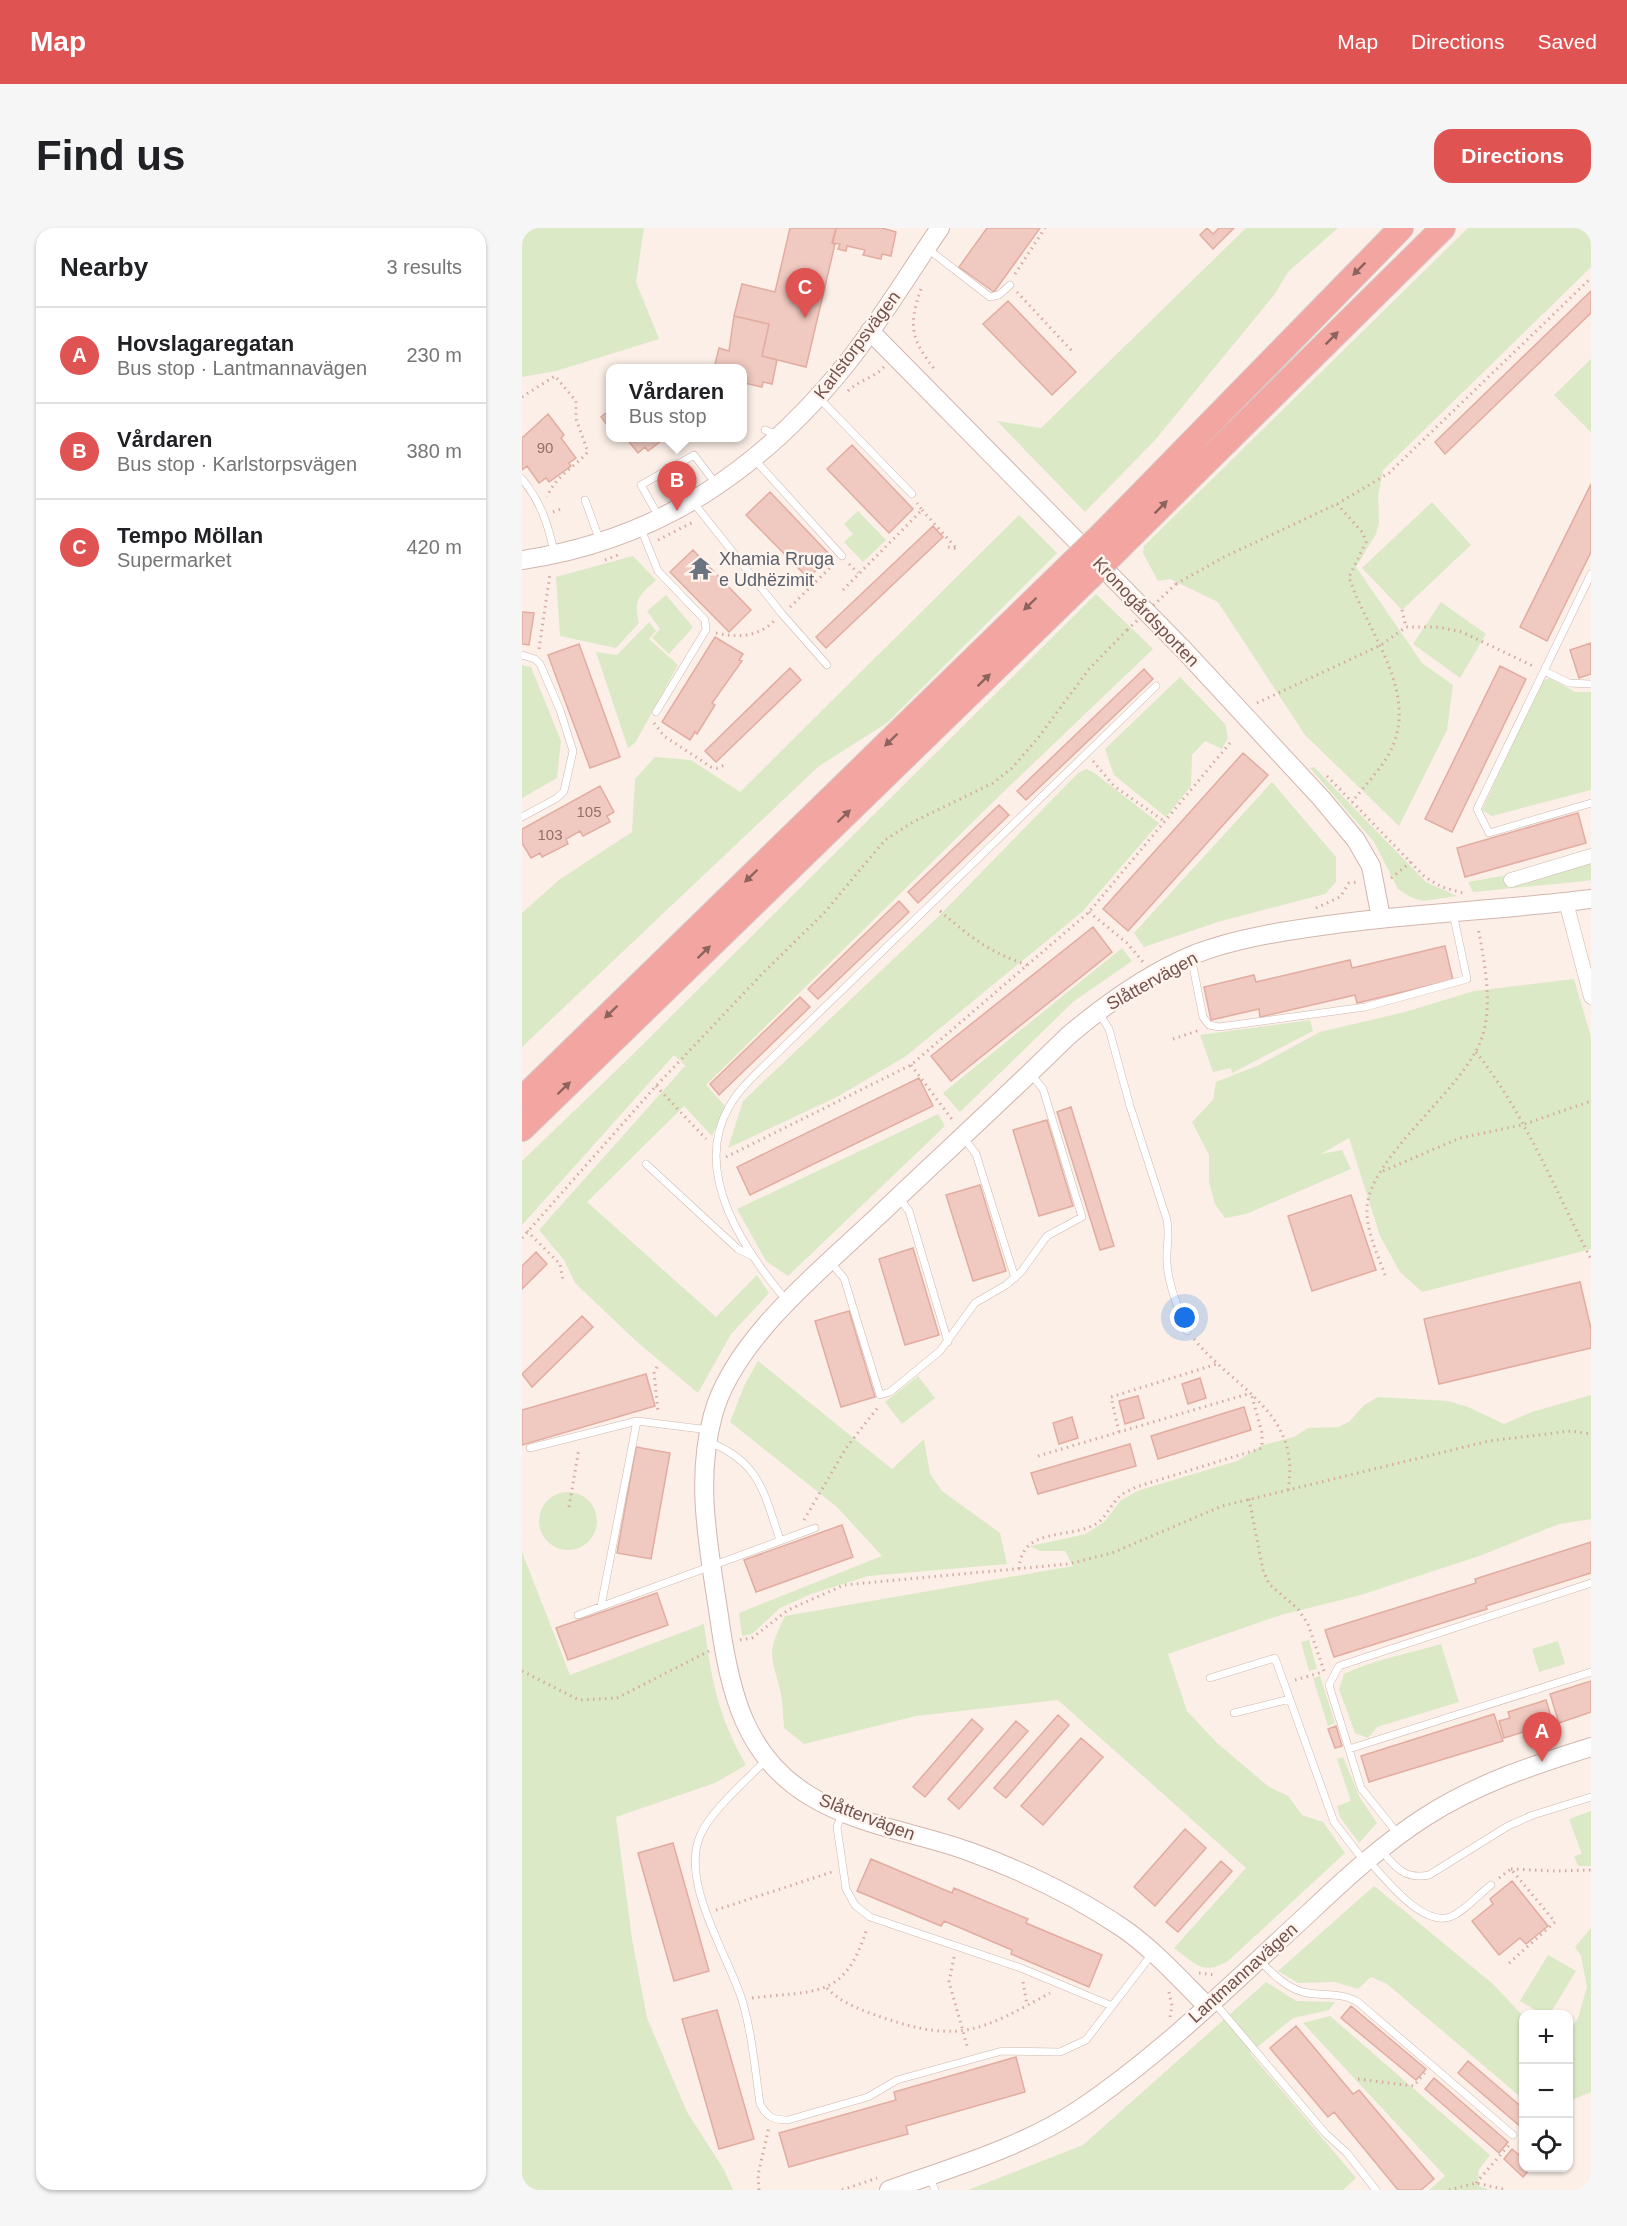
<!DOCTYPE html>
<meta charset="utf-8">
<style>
:root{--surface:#fff;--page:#f6f6f6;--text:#202124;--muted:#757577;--line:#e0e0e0;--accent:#df5352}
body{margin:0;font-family:Arial,sans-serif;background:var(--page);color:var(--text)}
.controls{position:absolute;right:18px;bottom:18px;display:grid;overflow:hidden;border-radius:12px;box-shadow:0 2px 4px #0004}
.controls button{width:54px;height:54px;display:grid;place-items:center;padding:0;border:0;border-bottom:2px solid var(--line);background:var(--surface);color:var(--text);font:30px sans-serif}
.you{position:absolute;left:663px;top:1090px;width:21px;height:21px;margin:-15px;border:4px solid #fff;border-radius:50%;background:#1a73e8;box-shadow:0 0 0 9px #1a73e833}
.badge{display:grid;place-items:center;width:39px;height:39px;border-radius:50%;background:var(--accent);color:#fff;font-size:20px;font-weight:700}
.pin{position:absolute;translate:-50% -50px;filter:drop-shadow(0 2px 3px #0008)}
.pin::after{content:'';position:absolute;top:32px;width:21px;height:18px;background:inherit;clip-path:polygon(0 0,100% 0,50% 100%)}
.popup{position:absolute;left:84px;top:136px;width:141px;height:78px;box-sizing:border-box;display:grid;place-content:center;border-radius:12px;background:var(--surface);filter:drop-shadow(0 2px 4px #0005);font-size:20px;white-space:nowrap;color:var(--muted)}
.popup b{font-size:22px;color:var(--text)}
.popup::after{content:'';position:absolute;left:50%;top:100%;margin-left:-12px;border:12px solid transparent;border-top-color:var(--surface)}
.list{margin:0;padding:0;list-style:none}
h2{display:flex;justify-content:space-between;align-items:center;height:78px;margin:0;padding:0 24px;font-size:26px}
h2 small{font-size:20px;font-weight:400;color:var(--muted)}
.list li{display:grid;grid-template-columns:39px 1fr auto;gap:18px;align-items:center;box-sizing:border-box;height:96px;padding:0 24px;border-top:2px solid var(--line)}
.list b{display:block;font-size:22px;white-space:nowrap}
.list p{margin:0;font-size:20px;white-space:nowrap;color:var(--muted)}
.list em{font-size:20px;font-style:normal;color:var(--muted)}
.icon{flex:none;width:33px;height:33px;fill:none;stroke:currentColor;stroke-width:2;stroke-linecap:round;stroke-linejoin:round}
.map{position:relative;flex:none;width:1069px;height:1962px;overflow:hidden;border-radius:18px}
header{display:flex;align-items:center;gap:36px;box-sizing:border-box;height:84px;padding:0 30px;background:var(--accent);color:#fff}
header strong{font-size:28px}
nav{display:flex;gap:33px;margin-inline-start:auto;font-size:21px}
.intro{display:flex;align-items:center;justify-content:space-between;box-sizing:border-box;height:144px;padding:0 36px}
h1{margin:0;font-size:42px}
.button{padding:15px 27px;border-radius:18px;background:var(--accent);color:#fff;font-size:21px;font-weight:700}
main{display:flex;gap:36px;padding:0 36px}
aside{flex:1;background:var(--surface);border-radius:18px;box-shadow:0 2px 4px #0004}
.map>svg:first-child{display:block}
</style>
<header>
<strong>Map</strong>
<nav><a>Map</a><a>Directions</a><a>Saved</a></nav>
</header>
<div class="intro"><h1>Find us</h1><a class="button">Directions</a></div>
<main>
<aside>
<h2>Nearby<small>3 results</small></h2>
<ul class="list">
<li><span class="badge">A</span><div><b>Hovslagaregatan</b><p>Bus stop · Lantmannavägen</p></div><em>230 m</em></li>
<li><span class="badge">B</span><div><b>Vårdaren</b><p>Bus stop · Karlstorpsvägen</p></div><em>380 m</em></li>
<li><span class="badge">C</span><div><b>Tempo Möllan</b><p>Supermarket</p></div><em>420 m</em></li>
</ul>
</aside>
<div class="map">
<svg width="1069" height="1962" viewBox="0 0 1069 1962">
<rect width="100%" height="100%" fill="#fbefe7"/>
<path fill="#dbe9c6" d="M0,0h122l-8,54 23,57 -103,32 -34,6z
M724,0h92l-50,44 -14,23 -119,145 -70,72 -88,-91 44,7z
M946,0h123v39l-208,203 -5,26 1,26 -3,12 -20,33 66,96 31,22 -6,45 -48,96 -94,-91 -87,-133 -48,-23 -12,2 -15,-28 1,-7z
M1069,131v73l-37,-37z
M910,274l39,43 -69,65 -40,-42z
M336,283l28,29 -23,22 -19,-20 9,-8 -9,-10z
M497,287l38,38 -170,170 -68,43 -297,281v-134l37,-33 73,-48 3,-53 20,-22 36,3 49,32z
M111,328l23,24c-17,16 -23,19 -17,43l-23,25 -56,-12 -4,-59z
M574,366l57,55 -160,153 -287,283 19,21 -13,30 -28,-30 -97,96 129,115 41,-42 12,18 -38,41 -33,59 -62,-52 -61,-58 -11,-23 -25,-30 146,-164 4,3 -15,-14 -152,170v-64l103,-99z
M144,367l27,32 -24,27 -17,-16 8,-9 -13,-18z
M919,374l45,32 -26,44 -47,-34z
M127,394l7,9 -7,8 29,26 -43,78 -7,5 -32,-96 21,3z
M0,437l9,2 30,74 -4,37 -35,20z
M658,449l45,47 3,14 -6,11 -17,-8 -13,14 -1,31 -25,31 -52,-42 -9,-26z
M1028,450l25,14h16v98l-99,26 -10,-6 60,-129z
M792,539l112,115 31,14 -34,5 -13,-4 -12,-8 -24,-47 -64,-74z
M564,541l7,3 66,51 -77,89 -176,144 -69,41 -109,51 15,-47 195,-184 140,-144z
M750,554l64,75v25l-11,12 -104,27 -77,26 -10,-14z
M1069,632v20l-6,1 -112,11 -5,-10z
M600,720l10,13 -59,41 -113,110 -17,-19z
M1052,751l17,58v212l-169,43 -22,-20 -20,-36 -31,-98 -28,16 21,-4 9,19 -105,45 -21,4 -10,-14 -6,-22v-27l-17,-33 21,-22 3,-18 43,-17 61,-33 85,-20 69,-21z
M788,792l3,11 -81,42 -1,-5 -18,4 -13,-37z
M416,886l7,12 -157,150 -22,-15 -29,-52z
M236,1133l134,108 32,-30 6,35 12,17 58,42 7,31 -139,12 -57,18 -31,14 -28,26 -10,2 -3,-23 143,-57 -45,-49 -107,-85 15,-38z
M396,1148l17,22 -33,26 -17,-22z
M1069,1167v124l-32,5 -77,31 -121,40 -80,20 -113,39 19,57 30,32 52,44 19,9 14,19 21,7 22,31 -117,108c-26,15 -32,3 -54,-13l72,-80 -188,-168 -142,16 -112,28 -20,-16c-1,-11 -1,-23 -3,-34 -9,-39 -16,-38 4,-78l288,-50 -8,-15h-25l-10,-5 56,-12 19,-13 16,-21 19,-10 97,-29 26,-16 31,-8 14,-9 31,-1 11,-6 14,-16 14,-8 70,4 20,6 36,17 28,-12z
M17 1293a29 29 0 1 1 58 0a29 29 0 1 1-58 0Z
M0,1324l48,123 134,-51c7,54 14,93 42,141l-31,18 -99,34 16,122 15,79 40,94 37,58 9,20h-211z
M787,1412l8,29 -8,2 -8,-29z
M1036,1413l7,23 -26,8 -7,-23z
M919,1416l18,58 -82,25 -9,11 -13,-5 -16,-44 5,-15c31,-15 64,-20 97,-30z
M798,1448l15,47 -7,3 -15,-48z
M821,1529l17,41 17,25 -18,20 -19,-26 -3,-11 14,-5 -14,-42z
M1069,1583v55h-13l-4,-10 8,-2 -13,-35z
M852,1658l119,98 30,32v83l-136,-115 -16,-7 -13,12 -23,-7 -37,1 -20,-12z
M1069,1700v164l-22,9v-69l9,-14 9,-31 -6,-31 -6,-9z
M1026,1727l28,16 -26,43h-8l-22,-13z
M744,1754l30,19 39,1 -6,8 -36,8 -43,35 106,125 -13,12h-375l115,-45z
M808,1788l160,139 -12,16 1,15 10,4h-60l16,-14 -142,-153z"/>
<path fill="#f0c9c0" stroke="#e2aca1" stroke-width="1.5" d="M268,0h46l-4,15 3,1 -29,123 -44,-11 7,-32 -35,-8 8,-32 33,8z
M314,0h46l14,4 -5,24 -9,-2 -1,5 -18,-4 2,-5 -18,-4 -1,5 -8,-2 2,-5 -7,-1z
M465,0h53l-46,64 -35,-25z
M685,0l6,6 6,-6h15l-21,21 -13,-14z
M1069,63v22l-146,141 -10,-12z
M486,73l68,71 -24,23 -69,-71z
M212,88l35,8 -7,32 15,4 -5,24 -9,-2 -1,5 -18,-4 -1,-15h-29l5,-20 10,3z
M89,181v21l-10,-13z
M26,186l16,21 -3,3 15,20 -7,5 2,3 -22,16 -3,-4 -7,5 -12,-17 -5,4v-32z
M104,210h39l-17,13 -3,-4 -7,6z
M330,217l61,64 -24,24 -62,-64z
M1069,256v68l-44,89 -27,-14z
M248,264l61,64 -23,22 -62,-63z
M411,298l10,11 -117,111 -10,-11z
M171,322l58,60 -22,22 -59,-60z
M0,384l12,1 -5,32 -7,-1z
M193,409l28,17 -4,6 3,1 -30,42 3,2 -18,29 -2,-2 -5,8 -28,-18z
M1069,415v31l-12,4 -9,-28z
M57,416l41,113 -30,11 -42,-113z
M978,438l26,13 -74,153 -27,-13z
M268,440l11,12 -85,82 -11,-11z
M622,441l9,10 -127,121 -9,-9z
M721,525l25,22 -140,156 -25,-22z
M78,558l14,26 -7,4 3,6 -27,14 -3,-5 -14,8 2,5 -26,13 -2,-4 -9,5 -9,-15v-14z
M477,577l10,10 -91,88 -10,-11z
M1056,585l8,30 -121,34 -8,-29z
M377,673l10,11 -91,87 -10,-10z
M571,699l19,25 -161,129 -20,-25z
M923,718l8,34 -96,23 -2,-8 -95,22 -1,-8 -48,11 -7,-33 50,-12 2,7 94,-22 2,8z
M278,769l10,10 -91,88 -9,-11z
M397,850l14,28 -183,89 -13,-28z
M549,879l43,139 -14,4 -43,-138z
M525,892l26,86 -34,10 -26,-86z
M458,957l26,86 -33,10 -27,-86z
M829,967l25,75 -64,21 -24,-75z
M391,1020l26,87 -34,10 -26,-86z
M14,1024l11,12 -25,25v-23z
M1058,1054l11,47v19l-152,36 -15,-65z
M327,1083l26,86 -34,10 -26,-86z
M60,1088l11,11 -61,60 -10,-13z
M124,1146l9,32 -133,39v-35z
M678,1150l6,20 -18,6 -6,-20z
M616,1168l6,22 -19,6 -6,-23z
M722,1179l7,23 -93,29 -7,-23z
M550,1189l6,21 -19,6 -6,-21z
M608,1216l6,22 -98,28 -7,-21z
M114,1219l34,6 -19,106 -34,-6z
M320,1297l11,32 -97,35 -12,-32z
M1069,1314v31l-105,33 1,3 -153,48 -9,-27 151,-47 -1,-4z
M135,1365l11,32 -100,35 -12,-32z
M1069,1453v31l-32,11 -9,-29z
M1024,1472l7,23 -49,15 -5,-17 11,-3 -2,-6z
M972,1486l9,27 -134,41 -8,-26z
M536,1487l11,10 -63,73 -12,-10z
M450,1491l11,10 -58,68 -12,-10z
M494,1493l12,10 -69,78 -11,-10z
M814,1498l6,20 -7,2 -7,-19z
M559,1510l22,19 -60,68 -22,-19z
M663,1601l21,19 -51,58 -21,-19z
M151,1615l36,128 -35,10 -36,-128z
M349,1631l81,34 2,-5 74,31 -2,4 76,32 -13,32 -78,-33 1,-4 -68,-29 -3,5 -84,-35z
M699,1633l11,10 -54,61 -12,-10z
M990,1653l36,45 -22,18 -6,-6 -21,17 -27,-34 21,-17 -3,-5z
M829,1778l75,63 -10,11 -75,-62z
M195,1782l37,129 -35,10 -37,-130z
M774,1798l57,68 6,-4 75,89 -13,11h-23l-64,-78 -6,5 -58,-69z
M494,1829l9,35 -119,34 2,8 -119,33 -10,-34 117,-33 -2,-8z
M946,1833l56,48 -3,18 -63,-54z
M912,1850l74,64 -9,11 -74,-64z
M990,1921l12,10v9h7l-8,9 -19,-18z"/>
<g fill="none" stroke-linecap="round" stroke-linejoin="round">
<defs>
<path id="lane" d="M406,21l62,48 9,-2 11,-10
M296,169l94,97
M243,202l12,5
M232,231l88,97
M0,251c19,23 26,45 32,73
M63,272l15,41
M171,274l89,112 45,51
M137,289l-18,-32 53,-30 22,29
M119,301l17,42 47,49 1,10 -50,82
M1069,346l-114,235 12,24 102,-30
M0,427l13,4 5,5 20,46 13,41 -9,40 -7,7 -35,19
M1022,443l25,12 22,1
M669,728l12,61 6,8 10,2 146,-20 102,-28 -14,-66
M577,785l10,16 21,77 37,114c3,15 -1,28 0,42 1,24 12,47 20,69
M441,909l13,17 39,124
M124,936l92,85 12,6
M377,970l10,13 39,131
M308,1034l14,16 36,117 10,-3 50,-41 35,-48 31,-18 15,-13 26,-36 35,-19 -39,-128 -13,-16
M264,1072c-41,-49 -95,-127 -57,-193 9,-17 25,-31 39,-45l388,-376
M187,1214c51,20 55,51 71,98
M8,1220l107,-27 72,9
M79,1378l36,-185
M56,1387l237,-87
M688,1450l65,-20 59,164 30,39
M712,1485l56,-14
M827,1521l242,-77
M244,1532c-20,21 -55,50 -66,76 -20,47 28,119 42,164 10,33 13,69 18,104 7,13 13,16 28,16l80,-23 29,-17 105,-29 58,1 26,-12 66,-86
M320,1586l-5,13 9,62 9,16 15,12 151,51 91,38
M876,1606l-37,-46 -32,-103 10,-19 252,-83
M859,1622c14,17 24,30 48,25l79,-49 25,-11 58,-18
M847,1633c17,19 53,65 81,56 14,-5 29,-23 41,-32
M738,1733c12,12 25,26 43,31 20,5 38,-1 56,11l154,132
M691,1773l113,133 21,19 29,37
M408,1950l5,12"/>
<path id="street" d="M989,652l80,-24
M1044,674l25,95"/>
<path id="secondary" d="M348,103l313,318 138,149 35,42 15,26 10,52
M0,332c137,-20 240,-91 325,-197 34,-43 62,-90 93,-135
M684,1777c-25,-25 -52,-55 -82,-76 -48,-33 -101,-58 -156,-78 -53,-19 -109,-25 -158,-55 -65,-39 -80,-104 -90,-173 -10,-70 -26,-139 -7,-208 20,-75 108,-145 163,-197 64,-61 130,-121 193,-183 38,-32 80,-62 126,-81 42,-16 89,-23 133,-29 88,-12 176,-15 263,-26
M367,1962c64,-23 134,-43 191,-81 83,-56 156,-129 230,-197 36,-34 73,-68 115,-95 51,-33 108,-52 166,-70"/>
<path id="highway" d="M582,304l297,-304
M597,320l324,-320
M0,871l550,-536
M0,901l567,-551"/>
</defs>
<use href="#lane" stroke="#cfb7b0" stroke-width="8"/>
<use href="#street" stroke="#cfb7b0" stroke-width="15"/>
<use href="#secondary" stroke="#d2b6ae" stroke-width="20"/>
<use href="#highway" stroke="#d5cbc9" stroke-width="26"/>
<path stroke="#d5aba3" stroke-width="3" stroke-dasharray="1.5 4.5" stroke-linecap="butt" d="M493,46l30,-46
M399,61c-13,37 -10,50 14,81
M495,64l55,59
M326,163c11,-11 26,-13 36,-24
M0,169l33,-21 21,25v18l12,33c-15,16 -33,25 -41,45
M815,276l26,29 3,9 -17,35c18,57 76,120 37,182 -10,15 -23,29 -34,43
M400,282l35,39 -9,-2
M31,284l11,-4
M136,312l37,-19
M83,332l13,-5
M327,336l9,9
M654,356l48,-27 113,-53 52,-31 202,-195
M321,362l79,-80 -5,-7
M268,379l45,-44
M880,382l4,17
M194,405c21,5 42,4 58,-12
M17,421l11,-75
M735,475l124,-58 25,-18h32l24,5 71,34
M132,495l10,13 47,31 6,1 10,-4
M571,533l21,25 50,35
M805,548l98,101 17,10 21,6
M869,650l20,-16
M794,680l24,-11 9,-14 9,-1
M418,683c30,26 49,41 87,54
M567,684l38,31 16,19
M651,811l27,-9
M954,824c49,62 79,138 115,207
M389,837l43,57
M134,858l50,53
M204,929l185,-92 178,-153 141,-169
M861,943l77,-33 62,-13 69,-24
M5,1003l33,33 3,17
M0,1010l134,-152 106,-112 62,-61 61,-73 28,-18 80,-39 19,-15 26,-30 51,-69 38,-39
M863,1047c-7,-20 -19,-44 -18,-66 1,-51 95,-118 114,-169 13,-34 3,-79 -3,-113
M672,1111c40,50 108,73 94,151
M135,1139l-3,5 4,40
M597,1204l-8,-35 106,-33
M516,1228l213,-63
M727,1271l14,71 6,14 29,25 10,15 16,47
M47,1279l10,-59
M282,1292l42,-72 33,-42
M497,1341c3,-43 48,-29 77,-45 10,-6 15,-20 24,-28 5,-4 11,-6 16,-9l126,-39v-15l-11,-40
M218,1412l12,-2 36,-28 56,-25 224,-21 44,-11 110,-47 66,-16 201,-49 82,-10 20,3
M0,1443l57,29 38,-2 92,-47
M773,1452l28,-8
M989,1641l44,2 36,-1
M977,1650l12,-9 44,53 -47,42
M194,1682l116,-38
M432,1729l-5,25 19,67
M677,1745l17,2
M501,1754l4,23
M305,1760c15,16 37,23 57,30 77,26 98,12 166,-25
M647,1764l3,14 -2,11
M230,1770c64,-8 93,2 115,-70
M836,1851l56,7 11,-14
M954,1955l33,-38
M237,1962l-1,-15 11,-48
M320,1962l35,-12
M927,1962l27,-7 31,7"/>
<use href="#lane" stroke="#fff" stroke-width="7"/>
<use href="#street" stroke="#fff" stroke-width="14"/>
<use href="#secondary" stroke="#fff" stroke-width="18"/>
<use href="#highway" stroke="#f3a5a1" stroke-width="24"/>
<defs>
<path id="highway-bridge" d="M550,335l32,-31
M567,350l30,-30"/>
</defs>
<use href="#highway-bridge" stroke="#d5cbc9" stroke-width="26" stroke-linecap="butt"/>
<path stroke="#d5aba3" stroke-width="3" stroke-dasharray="1.5 4.5" stroke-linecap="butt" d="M605,402l49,-46"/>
<use href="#highway-bridge" stroke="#f3a5a1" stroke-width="24"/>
</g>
<defs><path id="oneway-solid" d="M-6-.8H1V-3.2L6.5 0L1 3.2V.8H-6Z" transform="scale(1.5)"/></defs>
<g fill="#8d635d">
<use href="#oneway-solid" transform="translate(837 41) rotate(135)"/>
<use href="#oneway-solid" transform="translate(810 110) rotate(-45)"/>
<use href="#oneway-solid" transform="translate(639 279) rotate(-45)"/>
<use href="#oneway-solid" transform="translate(508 376) rotate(136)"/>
<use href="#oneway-solid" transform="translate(462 452) rotate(-44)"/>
<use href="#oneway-solid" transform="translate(369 512) rotate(136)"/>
<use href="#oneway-solid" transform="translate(322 588) rotate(-44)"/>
<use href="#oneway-solid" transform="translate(229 648) rotate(136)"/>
<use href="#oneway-solid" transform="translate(182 724) rotate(-44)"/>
<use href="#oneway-solid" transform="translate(89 784) rotate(136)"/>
<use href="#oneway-solid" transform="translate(42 860) rotate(-44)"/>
</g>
<defs>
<symbol id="temple-bare" viewBox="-9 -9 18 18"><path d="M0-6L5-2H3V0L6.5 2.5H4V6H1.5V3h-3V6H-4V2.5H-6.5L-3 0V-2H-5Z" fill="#6b7280" stroke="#fef4ed" stroke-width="2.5" paint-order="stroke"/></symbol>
</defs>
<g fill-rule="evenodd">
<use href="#temple-bare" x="162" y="324" width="33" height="33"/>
</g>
<g text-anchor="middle" stroke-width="5" stroke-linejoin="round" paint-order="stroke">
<g font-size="15" fill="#937069">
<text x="23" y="225">90</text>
<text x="67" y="589">105</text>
<text x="28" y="612">103</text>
</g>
<g font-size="18" fill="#74524c" stroke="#fef4ed">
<text transform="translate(335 117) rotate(-53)" y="6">Karlstorpsvägen</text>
<text transform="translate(624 384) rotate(46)" y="6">Kronogårdsporten</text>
<text transform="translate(630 753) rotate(-29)" y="6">Slåttervägen</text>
<text transform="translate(345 1589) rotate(21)" y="6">Slåttervägen</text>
<text transform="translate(721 1745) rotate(-42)" y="6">Lantmannavägen</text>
</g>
<g font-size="18" fill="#5b616d" stroke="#fef4ed" text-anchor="start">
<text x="197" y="337">Xhamia Rruga<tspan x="197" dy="21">e Udhëzimit</tspan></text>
</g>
</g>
</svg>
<div class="controls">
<button>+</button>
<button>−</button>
<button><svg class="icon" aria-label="locate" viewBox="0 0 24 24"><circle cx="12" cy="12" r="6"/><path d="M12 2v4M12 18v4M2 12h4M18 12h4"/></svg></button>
</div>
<div class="you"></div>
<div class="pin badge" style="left:1020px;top:1534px">A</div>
<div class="pin badge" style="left:155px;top:283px">B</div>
<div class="popup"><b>Vårdaren</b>Bus stop</div>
<div class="pin badge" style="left:283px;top:90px">C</div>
</div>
</main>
